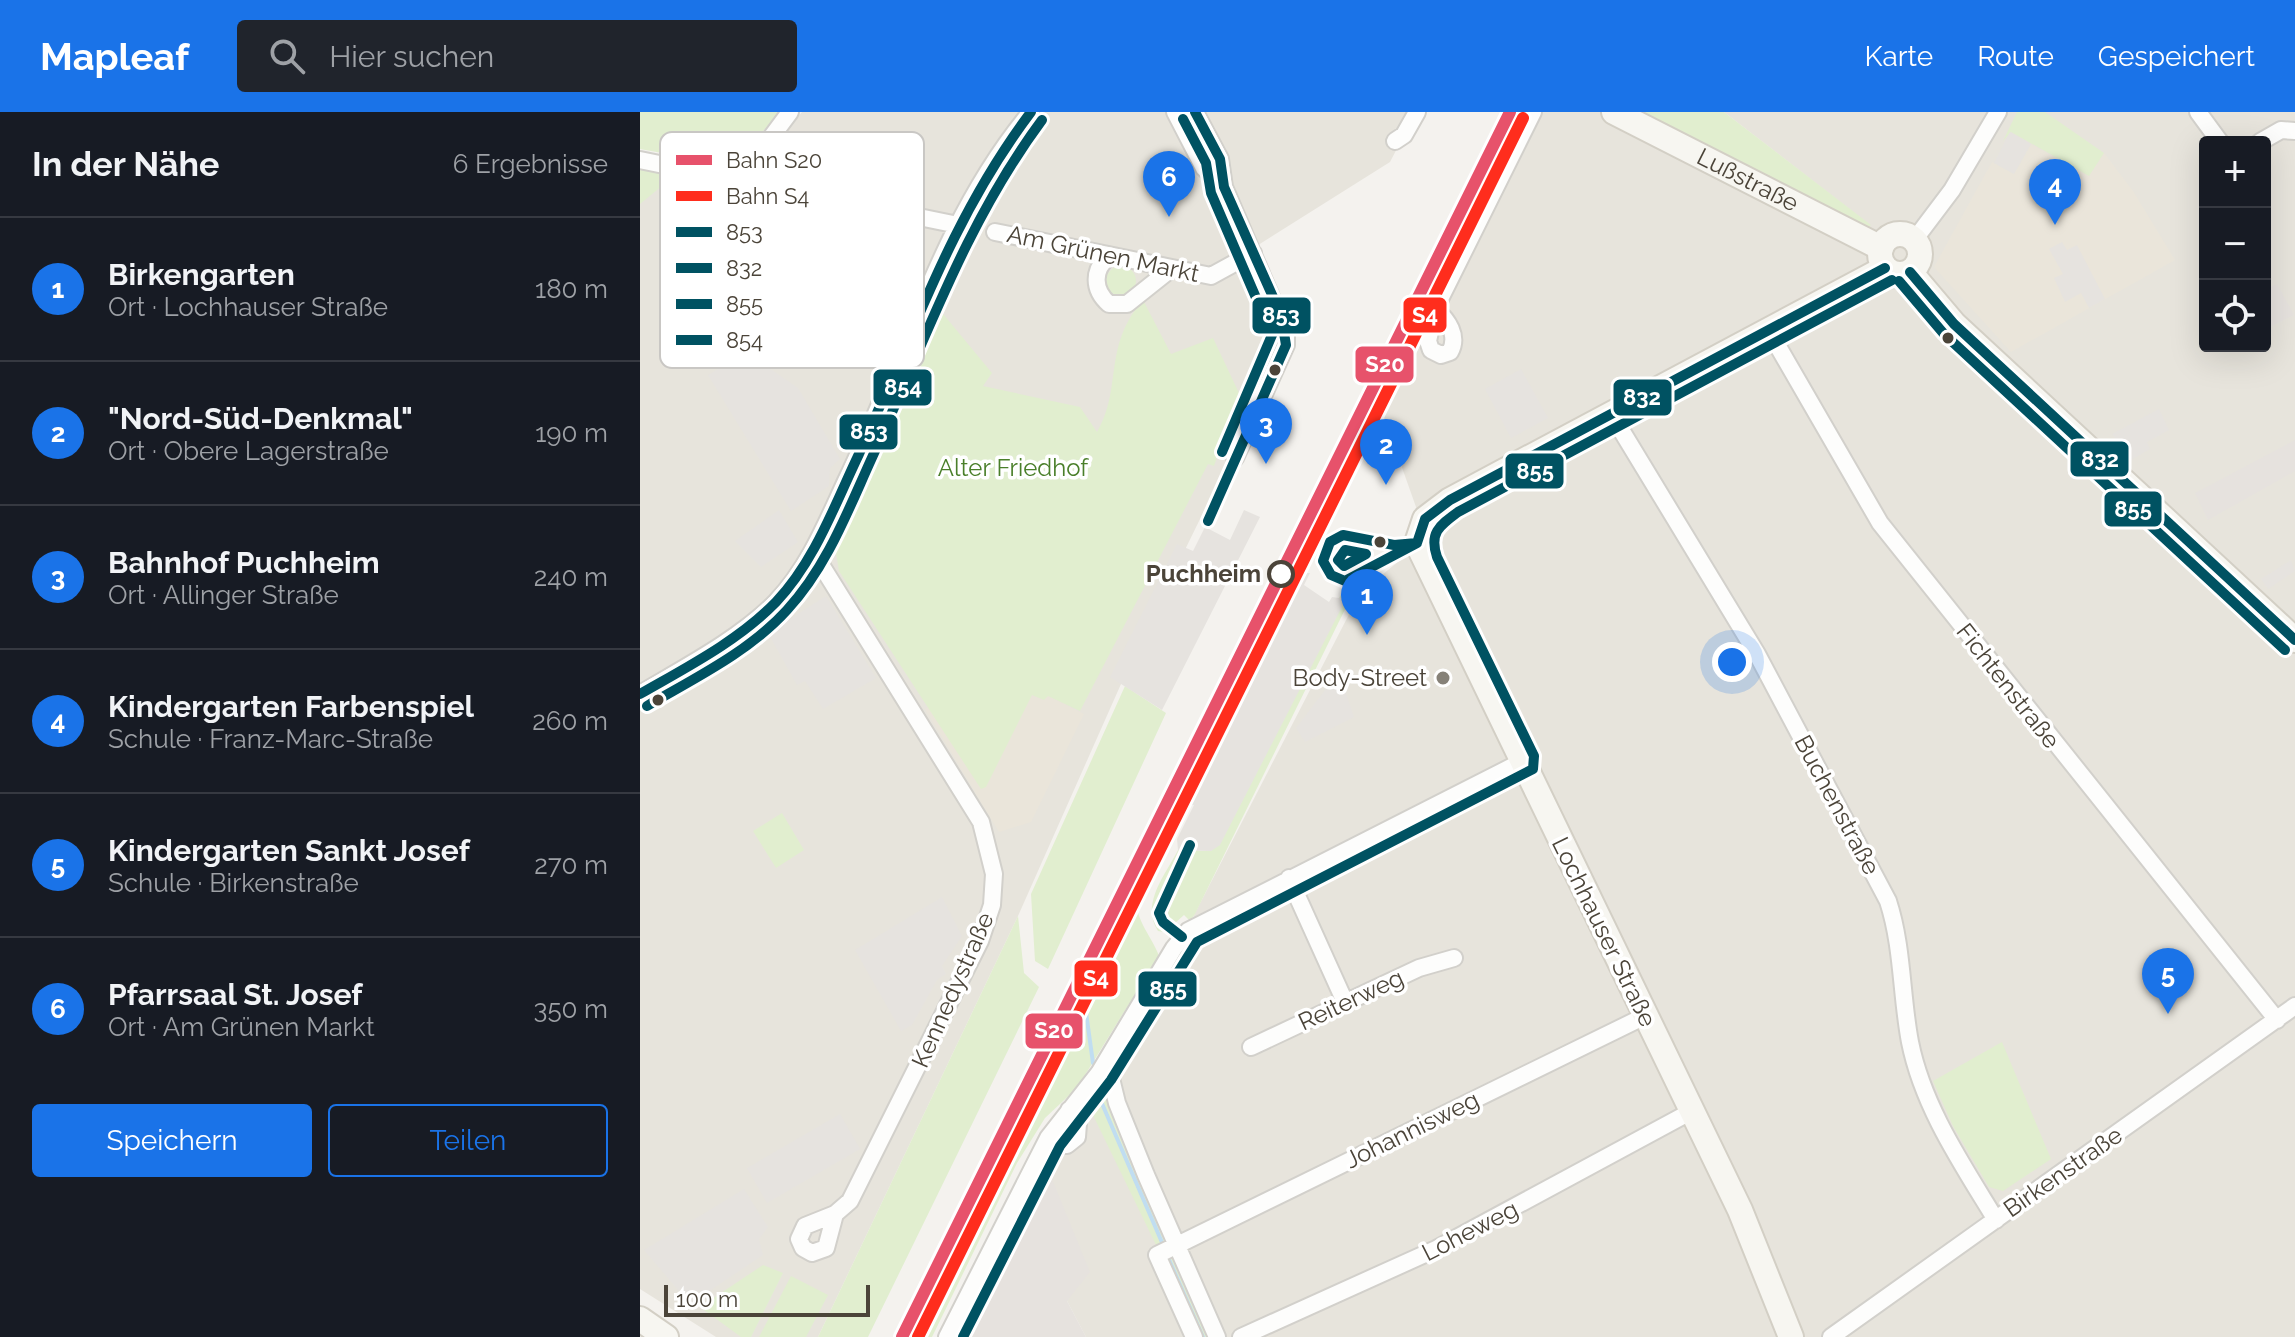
<!DOCTYPE html>
<html lang="de">
<meta charset="utf-8">
<style>
:root{--surface:#171b24;--page:#20242c;--text:#f1f3f6;--muted:#9ea1a6;--line:#363941;--accent:#1a73e8}
body{margin:0;font-family:Raleway,sans-serif;background:var(--page);color:var(--text)}
.controls{position:absolute;right:24px;top:24px;display:grid;overflow:hidden;border-radius:8px;box-shadow:0 8px 32px #0002}
.controls button{width:72px;height:72px;display:grid;place-items:center;padding:0;border:0;border-bottom:2px solid var(--line);background:var(--surface);color:var(--text);font:40px sans-serif}
.scale{position:absolute;left:24px;bottom:20px;width:206px;box-sizing:border-box;padding-left:8px;border:4px solid #4b4439;border-top:0;font-size:22px;line-height:28px;white-space:nowrap;color:#4b4439;-webkit-text-stroke:6px #fff;paint-order:stroke}
.you{position:absolute;left:1092px;top:550px;width:28px;height:28px;margin:-20px;border:6px solid #fff;border-radius:50%;background:#1a73e8;box-shadow:0 0 0 12px #1a73e833}
.badge{display:grid;place-items:center;width:52px;height:52px;border-radius:50%;background:var(--accent);color:#fff;font-size:26px;font-weight:700}
.pin{position:absolute;translate:-50% -66px;filter:drop-shadow(0 2px 4px #0008)}
.pin::after{content:'';position:absolute;top:42px;width:28px;height:24px;background:inherit;clip-path:polygon(0 0,100% 0,50% 100%)}
.list{margin:0;padding:0;list-style:none}
h2{display:flex;justify-content:space-between;align-items:center;height:104px;margin:0;padding:0 32px;font-size:34px}
h2 small{font-size:26px;font-weight:400;color:var(--muted)}
.list li{display:grid;grid-template-columns:52px 1fr auto;gap:24px;align-items:center;box-sizing:border-box;height:144px;padding:0 32px;border-top:2px solid var(--line)}
.list b{display:block;font-size:30px;white-space:nowrap}
.list p{margin:0;font-size:26px;white-space:nowrap;color:var(--muted)}
.list em{font-size:26px;font-style:normal;color:var(--muted)}
.actions{display:flex;gap:16px;padding:24px 32px}
.actions a{flex:1;padding:18px 0;border:2px solid var(--accent);border-radius:8px;text-align:center;font-size:28px;color:var(--accent)}
.actions .main{background:var(--accent);color:#fff}
.icon{flex:none;width:44px;height:44px;fill:none;stroke:currentColor;stroke-width:2;stroke-linecap:round;stroke-linejoin:round}
.map{position:relative;flex:none;width:1655px;height:1225px;overflow:hidden}
header{display:flex;align-items:center;gap:48px;box-sizing:border-box;height:112px;padding:0 40px;background:var(--accent);color:#fff}
header strong{font-size:38px}
nav{display:flex;gap:44px;margin-inline-start:auto;font-size:28px}
.search{width:560px;height:72px;background:var(--page);display:flex;align-items:center;gap:20px;box-sizing:border-box;padding:0 28px;border-radius:8px;color:var(--muted);font-size:30px}
main{display:flex}
aside{flex:1;background:var(--surface)}
.map>svg:first-child{display:block}
</style>
<header>
<strong>Mapleaf</strong>
<div class="search"><svg class="icon" aria-label="search" viewBox="0 0 24 24"><circle cx="10" cy="10" r="6"/><path d="M15 15l6 6"/></svg>Hier suchen</div>
<nav><a>Karte</a><a>Route</a><a>Gespeichert</a></nav>
</header>
<main>
<aside>
<h2>In der Nähe<small>6 Ergebnisse</small></h2>
<ul class="list">
<li><span class="badge">1</span><div><b>Birkengarten</b><p>Ort · Lochhauser Straße</p></div><em>180 m</em></li>
<li><span class="badge">2</span><div><b>&quot;Nord-Süd-Denkmal&quot;</b><p>Ort · Obere Lagerstraße</p></div><em>190 m</em></li>
<li><span class="badge">3</span><div><b>Bahnhof Puchheim</b><p>Ort · Allinger Straße</p></div><em>240 m</em></li>
<li><span class="badge">4</span><div><b>Kindergarten Farbenspiel</b><p>Schule · Franz-Marc-Straße</p></div><em>260 m</em></li>
<li><span class="badge">5</span><div><b>Kindergarten Sankt Josef</b><p>Schule · Birkenstraße</p></div><em>270 m</em></li>
<li><span class="badge">6</span><div><b>Pfarrsaal St. Josef</b><p>Ort · Am Grünen Markt</p></div><em>350 m</em></li>
</ul>
<div class="actions"><a class="main">Speichern</a><a>Teilen</a></div>
</aside>
<div class="map">
<svg width="1655" height="1225" viewBox="0 0 1655 1225">
<rect width="100%" height="100%" fill="#f4f2ee"/>
<path fill="#e7e4dc" fill-rule="evenodd" d="M162,0h614l-26,50 -146,92 41,91 -148,303 -119,268 -200,421h-102l-76,-48v-1116l100,17z
M889,0h107l234,113 -146,-113h571v1225h-1209l-19,-36 -39,-128 81,-93 251,-487 67,-55 -44,-124zM1565,30h60v204h-60z"/>
<path fill="#e6e2de" d="M1637,172l17,31 -26,13 -3,-7v-31z
M1655,328v31l-87,49 -13,-27z
M388,1061l24,6 38,93 -23,29 19,36h-139z"/>
<path fill="#eae5da" d="M1391,32l58,32 15,-23 29,38 42,69 -164,92 -77,-85 58,-105 22,12z
M377,576l27,12 3,-5 37,19 -53,108 -32,10 -74,-123 35,-19z"/>
<path fill="#e1eecf" d="M0,0h139l-45,54 -94,-17z
M996,0h88l147,113 -4,3z
M1377,0h28l59,41 -15,23 -78,-44 -8,9z
M0,57l34,7 -34,28z
M466 169a15 15 0 1 1 30 0a15 15 0 1 1-30 0Z
M503,188l28,54 42,-16 26,55 -25,73 -6,-2 -128,247 -32,-15 -4,4 -12,-5 -46,92 -5,2 -142,-218 -5,-30 105,-232 53,64 -9,13 97,21 17,25c26,-44 5,-85 46,-132z
M692 446a14 14 0 1 1 28 0a14 14 0 1 1-28 0Z
M717,473l-162,329 -5,7 -6,-6 -10,9 6,7 -3,3 -19,-3c-18,-27 8,-57 20,-81l33,1 134,-253h-6l7,-10z
M485,574l41,27 -118,256 -13,-8 -4,-67z
M540,686l1,5h8l-18,21 -34,83c2,21 28,46 22,59 -6,14 -17,27 -26,39l-4,-1 -52,84 -32,30 -28,45 -85,174h-25z
M142,701l22,37 -28,18 -23,-37z
M378,804l6,57 15,14 -171,350h-50z
M1362,930l49,117 -48,32 -14,-4 -36,-61 -20,-45z
M467,967l64,162 -14,6 -66,-136v-14z
M536,1143l37,82h-16l-33,-77z
M123,1153l20,8 -32,64h-10l-41,-30z
M151,1164l37,19 -22,42h-47z"/>
<path fill="#e6e3df" d="M1370,20l21,12 -17,30 -20,-11z
M1422,130l5,8 10,-5 28,54 -16,9 -8,-15 -16,9 -11,-24 9,-4 -14,-25z
M106,240l52,36 42,71 -10,9 -1,18 -38,25 -83,-136z
M881,257l27,49 -37,20 -26,-49z
M1519,297l10,21 -22,12 3,7 -19,11 -19,-26z
M139,398l19,32 -37,25 -26,-26z
M604,398l16,7 -98,193 -52,-33 67,-133 16,7 12,-24 25,13z
M1651,448l4,11 -27,18 -7,-10z
M654,461h16l-6,12 25,17 3,-5 14,2 -126,246 -9,6 -33,-1 -1,-11 17,-34 -14,-2v-5z
M186,484l50,82 -53,31 -18,-28 -8,4 -29,-52z
M699,560l15,45 -49,25 -9,-14z
M302,785l20,39 -20,30 4,8 -9,6 -25,45 -11,6 -46,-81z
M200,1002l20,35 -93,54 -20,-35z
M104,1077l24,38 -9,12 4,16 -73,49 -46,-54z"/>
<g fill="none" stroke-linecap="round" stroke-linejoin="round">
<path stroke="#c0ddf1" stroke-width="4" d="M444,886l9,65
M457,980l67,155
M527,1143l36,82"/>
<defs>
<path id="street" d="M535,0l29,56 20,19
M555,0l25,47 4,28 62,145v13l-51,113
M1558,0l22,30
M755,29l9,-6 13,-23
M1620,30l21,-12 14,1
M0,48l318,65
M100,67l50,-67
M355,120l216,44 42,-23
M1275,127l37,-49 46,-78
M469,144c-17,14 -16,34 0,48h18l44,-35
M795,197c13,11 24,27 15,43l-9,3 -10,-5 -3,-9 7,-32 98,-197
M1129,219l111,192 397,497
M972,303l145,239 131,247c15,46 13,94 22,141 13,65 52,122 86,178
M169,446l14,10 158,254 13,52 -2,31 -12,36 -130,260 -15,13 -30,12 -6,13 4,9 9,5 14,-5 9,-34
M0,582c44,-26 101,-56 136,-92 33,-35 50,-78 70,-121 59,-122 96,-263 185,-369
M649,766l56,124
M611,935l168,-79 35,-10
M467,950l10,41 29,72 71,162
M408,1026l19,7 10,-8 1,-13 -9,-14
M307,1225l101,-199 51,-65 75,-125 14,-17 333,-169
M554,1225l-37,-82 488,-239
M601,1225l195,-88 256,-138
M1191,1225l464,-331"/>
<g id="secondary">
<path id="s1" d="M974,0l267,136"/>
<circle cx="1260" cy="142" r="20"/>
<path d="M1270,160l44,52 341,316"/>
<path d="M0,1207l26,18"/>
<path d="M1151,1225l-51,-127 -323,-667 8,-24 25,-19 435,-232"/>
</g>
</defs>
<use href="#street" stroke="#d2d0cb" stroke-width="20"/>
<use href="#secondary" stroke="#d3cfc5" stroke-width="28"/>
<use href="#street" stroke="#fdfdfc" stroke-width="16"/>
<use href="#secondary" stroke="#f7f6f1" stroke-width="24"/>
<defs>
<path id="bus-1" d="M555,0l25,47 4,28 57,128 5,30 -78,176
M0,582c47,-27 98,-53 136,-92 39,-41 59,-98 83,-148 54,-120 92,-236 172,-342"/>
<path id="bus-2" d="M1270,160l44,52 341,316
M703,423l51,10 23,-2 -72,38 -14,-6 -8,-14 7,-19z
M777,431l8,-24 25,-19 435,-232"/>
<path id="bus-3" d="M1259,169l45,53 341,316
M705,438l21,4 -22,12 -6,-6z
M542,825l-19,-15 -4,-9 31,-68
M323,1225l97,-191 51,-66 86,-138 336,-173 1,-13 -97,-199c-8,-24 2,-31 21,-45l434,-232"/>
<path id="bus-4" d="M543,7l23,44 5,30 61,142 -50,117
M7,594c48,-28 102,-54 140,-96 39,-42 60,-97 83,-148 54,-118 94,-237 172,-342"/>
</defs>
<use href="#bus-1" stroke="#fff" stroke-width="16"/>
<use href="#bus-2" stroke="#fff" stroke-width="16"/>
<use href="#bus-3" stroke="#fff" stroke-width="16"/>
<use href="#bus-4" stroke="#fff" stroke-width="16"/>
<use href="#bus-1" stroke="#005262" stroke-width="10"/>
<use href="#bus-2" stroke="#005262" stroke-width="10"/>
<use href="#bus-3" stroke="#005262" stroke-width="10"/>
<use href="#bus-4" stroke="#005262" stroke-width="10"/>
<defs>
<path id="rail-1" d="M262,1225l608,-1225"/>
<path id="rail-2" d="M278,1225l605,-1219"/>
</defs>
<use href="#rail-1" stroke="#fff" stroke-width="18"/>
<use href="#rail-2" stroke="#fff" stroke-width="18"/>
<use href="#rail-1" stroke="#e7526b" stroke-width="12"/>
<use href="#rail-2" stroke="#ff2d1d" stroke-width="12"/>
</g>
<g fill="#4b4439" stroke="#fff" stroke-width="3">
<circle cx="1308" cy="226" r="7"/>
<circle cx="635" cy="258" r="7"/>
<circle cx="740" cy="430" r="7"/>
<circle cx="18" cy="588" r="7"/>
</g>
<circle fill="#fff" stroke="#4b4439" stroke-width="4" cx="641" cy="462" r="12"/>
<circle fill="#868178" stroke="#fff" stroke-width="3" cx="803" cy="566" r="8"/>
<g text-anchor="middle" stroke-width="7" stroke-linejoin="round" paint-order="stroke">
<g font-size="24" fill="#4b4439" stroke="#fff">
<text dy="8" stroke="none"><textPath href="#s1" startOffset="150">Lußstraße</textPath></text>
<text transform="translate(463 142) rotate(12)" y="8">Am Grünen Markt</text>
<text transform="translate(1368 574) rotate(52)" y="8">Fichtenstraße</text>
<text transform="translate(1197 693) rotate(62)" y="8">Buchenstraße</text>
<text transform="translate(964 820) rotate(64)" y="8">Lochhauser Straße</text>
<text transform="translate(313 878) rotate(-66)" y="8">Kennedystraße</text>
<text transform="translate(711 888) rotate(-25)" y="8">Reiterweg</text>
<text transform="translate(772 1018) rotate(-26)" y="8">Johannisweg</text>
<text transform="translate(1423 1060) rotate(-35)" y="8">Birkenstraße</text>
<text transform="translate(830 1119) rotate(-27)" y="8">Loheweg</text>
</g>
<g font-size="24" fill="#4a7f2a" stroke="#fff">
<text x="373" y="364">Alter Friedhof</text>
</g>
<g font-size="24" font-weight="bold" fill="#4b4439" stroke="#fff" text-anchor="end">
<text x="621" y="470">Puchheim</text>
</g>
<g font-size="24" fill="#4b4439" stroke="#fff" text-anchor="end">
<text x="787" y="574">Body-Street</text>
</g>
</g>
<rect x="20" y="20" width="264" height="236" rx="12" fill="#fff" stroke="#c9c7c4" stroke-width="2"/>
<rect x="36" y="43" width="36" height="10" fill="#e7526b"/>
<rect x="36" y="79" width="36" height="10" fill="#ff2d1d"/>
<rect x="36" y="115" width="36" height="10" fill="#005262"/>
<rect x="36" y="151" width="36" height="10" fill="#005262"/>
<rect x="36" y="187" width="36" height="10" fill="#005262"/>
<rect x="36" y="223" width="36" height="10" fill="#005262"/>
<g font-size="22" fill="#4b4439">
<text x="86" y="56">Bahn S20</text>
<text x="86" y="92">Bahn S4</text>
<text x="86" y="128">853</text>
<text x="86" y="164">832</text>
<text x="86" y="200">855</text>
<text x="86" y="236">854</text>
</g>
<g stroke="#fff" stroke-width="3">
<rect x="762" y="184" width="46" height="38" rx="8" fill="#ff2d1d"/>
<rect x="611" y="184" width="61" height="39" rx="8" fill="#005262"/>
<rect x="714" y="233" width="61" height="39" rx="8" fill="#e7526b"/>
<rect x="232" y="256" width="61" height="39" rx="8" fill="#005262"/>
<rect x="972" y="266" width="61" height="39" rx="8" fill="#005262"/>
<rect x="198" y="301" width="61" height="38" rx="8" fill="#005262"/>
<rect x="1429" y="328" width="61" height="38" rx="8" fill="#005262"/>
<rect x="864" y="340" width="61" height="38" rx="8" fill="#005262"/>
<rect x="1463" y="378" width="60" height="38" rx="8" fill="#005262"/>
<rect x="433" y="847" width="46" height="39" rx="8" fill="#ff2d1d"/>
<rect x="497" y="858" width="61" height="38" rx="8" fill="#005262"/>
<rect x="384" y="900" width="60" height="38" rx="8" fill="#e7526b"/>
</g>
<g font-size="22" text-anchor="middle" font-weight="bold" fill="#fff">
<text x="785" y="211">S4</text>
<text x="641" y="211">853</text>
<text x="745" y="260">S20</text>
<text x="263" y="283">854</text>
<text x="1002" y="293">832</text>
<text x="229" y="327">853</text>
<text x="1460" y="355">832</text>
<text x="895" y="367">855</text>
<text x="1493" y="405">855</text>
<text x="456" y="874">S4</text>
<text x="528" y="885">855</text>
<text x="414" y="926">S20</text>
</g>
</svg>
<div class="controls">
<button>+</button>
<button>−</button>
<button><svg class="icon" aria-label="locate" viewBox="0 0 24 24"><circle cx="12" cy="12" r="6"/><path d="M12 2v4M12 18v4M2 12h4M18 12h4"/></svg></button>
</div>
<div class="scale">100 m</div>
<div class="you"></div>
<div class="pin badge" style="left:727px;top:523px">1</div>
<div class="pin badge" style="left:746px;top:373px">2</div>
<div class="pin badge" style="left:626px;top:352px">3</div>
<div class="pin badge" style="left:1415px;top:113px">4</div>
<div class="pin badge" style="left:1528px;top:902px">5</div>
<div class="pin badge" style="left:529px;top:105px">6</div>
</div>
</main>
